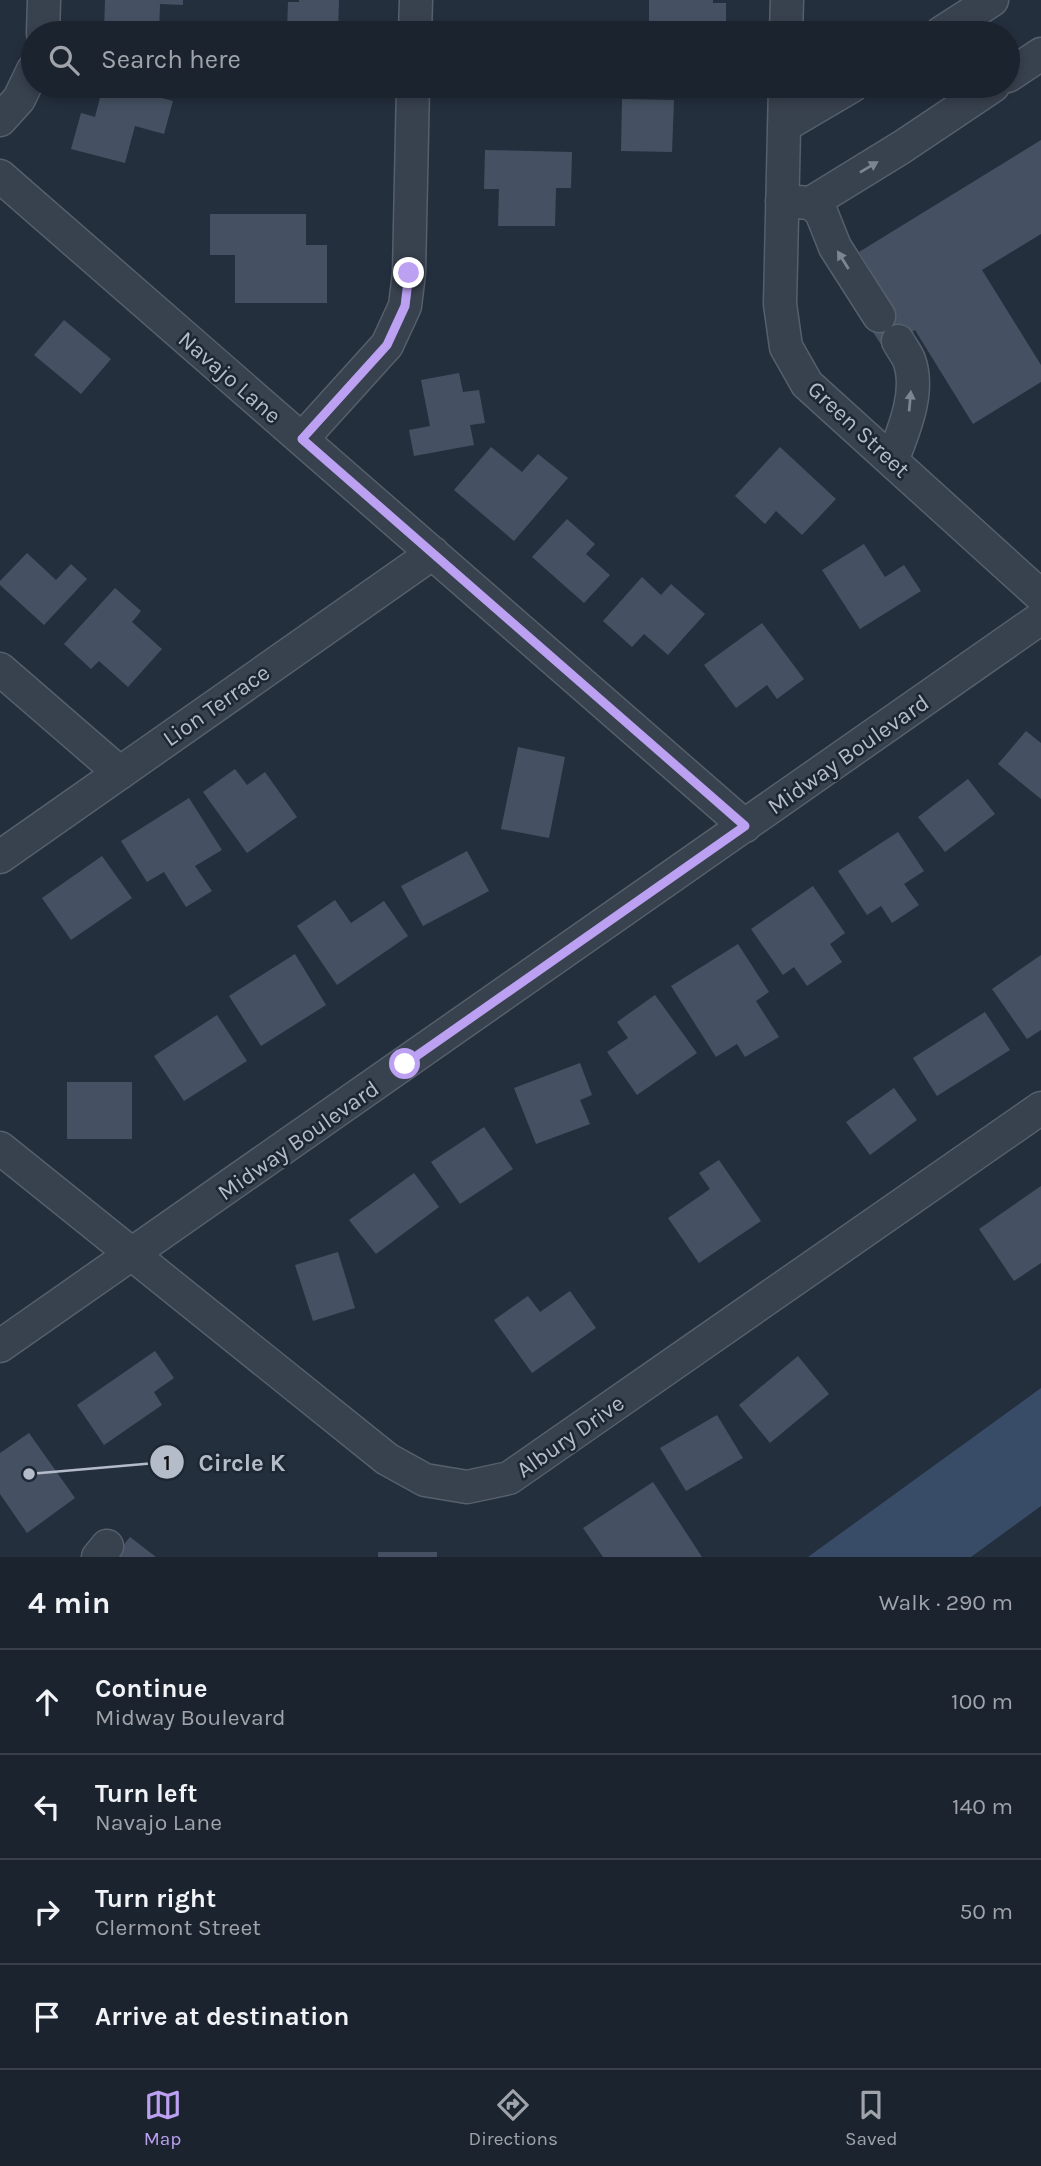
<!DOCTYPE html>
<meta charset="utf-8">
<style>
:root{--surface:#1b232e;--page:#282f3a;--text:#f1f3f6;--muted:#a0a4aa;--line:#39404a;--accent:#bca0f2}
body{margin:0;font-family:Karla,sans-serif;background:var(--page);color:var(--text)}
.stop{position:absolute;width:21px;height:21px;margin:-16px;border:5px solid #bca0f2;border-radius:50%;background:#fff}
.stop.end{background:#bca0f2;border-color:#fff;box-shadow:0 2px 7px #0008}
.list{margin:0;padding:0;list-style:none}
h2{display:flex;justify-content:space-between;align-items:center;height:91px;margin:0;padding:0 28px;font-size:30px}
h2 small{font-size:23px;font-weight:400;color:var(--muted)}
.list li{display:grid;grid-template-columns:46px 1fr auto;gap:21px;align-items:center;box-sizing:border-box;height:105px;padding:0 28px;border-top:2px solid var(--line)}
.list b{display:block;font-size:26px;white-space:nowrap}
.list p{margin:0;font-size:23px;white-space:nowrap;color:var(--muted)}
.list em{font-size:23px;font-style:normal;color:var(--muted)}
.icon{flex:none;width:38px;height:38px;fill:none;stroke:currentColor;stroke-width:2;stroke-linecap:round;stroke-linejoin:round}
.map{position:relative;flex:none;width:1041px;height:1557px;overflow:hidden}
.search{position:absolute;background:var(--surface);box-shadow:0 4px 10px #0003;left:21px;right:21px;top:21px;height:77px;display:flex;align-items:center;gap:18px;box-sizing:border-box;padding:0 24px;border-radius:38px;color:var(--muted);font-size:26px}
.sheet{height:511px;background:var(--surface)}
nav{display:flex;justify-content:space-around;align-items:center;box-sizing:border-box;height:98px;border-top:2px solid var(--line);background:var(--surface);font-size:19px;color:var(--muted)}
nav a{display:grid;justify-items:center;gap:4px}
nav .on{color:var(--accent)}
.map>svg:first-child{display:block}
</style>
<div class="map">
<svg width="1041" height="1557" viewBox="0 0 1041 1557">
<rect width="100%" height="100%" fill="#242f3e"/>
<path fill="#394c67" d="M1041,1388v118l-70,51h-163z"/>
<path fill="#455162" d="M105,0h78v5l-23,-1 -1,29h-55z
M299,0h40l-1,33h-40v-3h-11l1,-28h11z
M649,0h64v3h13v30h-77z
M103,86h14l56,15 -9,33 -29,-8 -10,37 -54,-14 10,-36 14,4z
M622,99l52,1 -2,52 -51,-1z
M1041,140v94l-59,36 59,95v17l-68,42 -58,-94 -31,19 -17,-26 26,-16 -34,-55z
M485,150l87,2 -1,36h-15l-1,38h-57l1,-37h-15z
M210,214h96v31h21v58h-92v-48h-25z
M64,320l47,39 -30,35 -47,-39z
M459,373l4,19 16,-2 6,33 -15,2 4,20 -60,11 -5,-26 21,-4 -9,-46z
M491,447l31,25 16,-18 30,24 -54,63 -60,-51z
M780,447l56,52 -34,36 -26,-24 -11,13 -30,-28z
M567,519l28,25 -9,10 24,21 -26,28 -52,-46z
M864,544l21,33 19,-12 17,26 -61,38 -38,-59z
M27,553l29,27 15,-16 16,15 -43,46 -44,-40v-4z
M642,577l19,18 10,-11 34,30 -37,41 -24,-21 -12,13 -29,-26z
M115,588l26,23 -9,11 30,27 -34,38 -29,-26 -8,8 -27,-25z
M762,623l42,56 -27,20 -10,-14 -31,23 -32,-43z
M1026,731l15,12v56l-43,-35z
M518,747l47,10 -16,81 -48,-9z
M235,769l12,16 18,-13 32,45 -50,36 -44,-61z
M968,779l27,35 -50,38 -27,-35z
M189,798l33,52 -27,16 17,25 -26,16 -22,-35 -17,10 -26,-41z
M898,832l26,39 -20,13 15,21 -27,18 -11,-17 -14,9 -29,-44z
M467,851l22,40 -66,35 -22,-40z
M102,856l30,42 -61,42 -29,-42z
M813,886l32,47 -15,11 12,18 -35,24 -13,-19 -11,8 -32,-46z
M335,900l16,23 33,-22 24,35 -71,49 -40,-59z
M738,944l31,48 -13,9 23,36 -34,20 -8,-13 -21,13 -45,-71z
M295,954l31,51 -65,41 -32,-50z
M1041,955v75l-14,9 -35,-50z
M655,995l42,58 -60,42 -30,-43 21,-14 -11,-16z
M985,1012l25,38 -73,46 -24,-38z
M217,1015l30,46 -63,40 -30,-45z
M580,1063l12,32 -12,5 10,24 -54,20 -22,-56z
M67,1082h65v57h-65z
M894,1088l23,32 -47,35 -24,-33z
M484,1127l29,42 -53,35 -29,-42z
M719,1160l42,61 -62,42 -31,-45 42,-29 -11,-16z
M414,1173l25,34 -63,47 -27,-34z
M1041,1186v77l-27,18 -35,-52z
M338,1252l17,56 -42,13 -18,-56z
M570,1291l26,37 -64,45 -38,-53 34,-24 12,16z
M155,1351l19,27 -20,14 8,13 -58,40 -27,-40z
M798,1356l31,38 -59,49 -31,-38z
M717,1415l26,43 -57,33 -26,-43z
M29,1433l46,65 -48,35 -27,-39v-41z
M653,1482l49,75h-99l-20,-29z
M130,1537l26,20h-42z
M378,1552h59v5h-59z"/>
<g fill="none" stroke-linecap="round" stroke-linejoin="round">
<defs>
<path id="minor" d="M43,33l1,-33
M415,33l1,-33
M786,33l1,-33
M941,33l51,-33
M1008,76l33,-22
M785,86l-5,218 6,43 21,37 234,212
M0,120l19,-21 14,-29
M784,126l68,-40
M0,176l745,650
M782,201l29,2 91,-56 91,-61
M811,203l10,9 14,35 44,69
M302,439l85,-94 18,-39 4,-33 4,-187
M892,461c11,-29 29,-69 17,-101 -3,-7 -8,-13 -11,-19
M0,669l120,104
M0,857l433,-304
M0,1148l387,311 38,21 42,7 42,-9 532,-370
M0,1346l1041,-728
M98,1557l9,-11"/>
</defs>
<use href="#minor" stroke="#565f6c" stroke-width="35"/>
<use href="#minor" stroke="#38414e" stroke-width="32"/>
</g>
<defs><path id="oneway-solid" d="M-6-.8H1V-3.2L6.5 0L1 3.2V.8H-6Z" transform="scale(1.75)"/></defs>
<g fill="#7c8592">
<use href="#oneway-solid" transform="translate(869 167) rotate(-31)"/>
<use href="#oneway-solid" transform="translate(843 260) rotate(-122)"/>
<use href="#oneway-solid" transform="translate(910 401) rotate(-85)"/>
</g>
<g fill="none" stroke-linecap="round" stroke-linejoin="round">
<path stroke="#bca0f2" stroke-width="9" d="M405,1064l340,-238 -443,-387 85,-94 18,-39 4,-33"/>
</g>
<g text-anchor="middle" stroke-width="5" stroke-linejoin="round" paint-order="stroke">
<g font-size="23" fill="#b4bcc9" stroke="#1d2633">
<text transform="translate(230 377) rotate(41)" y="8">Navajo Lane</text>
<text transform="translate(859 429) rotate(43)" y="8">Green Street</text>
<text transform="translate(216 705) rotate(-35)" y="8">Lion Terrace</text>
<text transform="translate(848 754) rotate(-35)" y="8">Midway Boulevard</text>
<text transform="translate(298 1140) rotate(-35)" y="8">Midway Boulevard</text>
<text transform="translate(570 1436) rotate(-35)" y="8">Albury Drive</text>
</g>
</g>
<path fill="none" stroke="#b4bcc9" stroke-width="2.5" d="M29 1474L167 1462"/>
<g fill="#b4bcc9" stroke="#1d2633" stroke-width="2.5">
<circle cx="29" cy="1474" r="7"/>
<circle cx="167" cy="1462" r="18"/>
</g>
<g font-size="21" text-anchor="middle" font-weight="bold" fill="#111">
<text x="167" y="1470">1</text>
</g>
<g font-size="24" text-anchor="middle" font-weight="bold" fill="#b4bcc9" stroke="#1d2633" stroke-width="5" stroke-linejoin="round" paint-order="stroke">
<text x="242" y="1471">Circle K</text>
</g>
</svg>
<div class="stop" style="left:405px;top:1064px"></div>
<div class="stop end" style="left:409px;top:273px"></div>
<div class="search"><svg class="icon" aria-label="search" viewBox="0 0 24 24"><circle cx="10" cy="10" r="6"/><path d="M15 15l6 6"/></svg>Search here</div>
</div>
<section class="sheet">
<h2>4 min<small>Walk · 290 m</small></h2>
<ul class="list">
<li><svg class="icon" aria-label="ahead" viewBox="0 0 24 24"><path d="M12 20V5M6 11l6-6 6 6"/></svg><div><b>Continue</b><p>Midway Boulevard</p></div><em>100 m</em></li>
<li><svg class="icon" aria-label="left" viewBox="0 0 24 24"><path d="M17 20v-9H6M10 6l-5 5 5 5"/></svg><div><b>Turn left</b><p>Navajo Lane</p></div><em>140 m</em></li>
<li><svg class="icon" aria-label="right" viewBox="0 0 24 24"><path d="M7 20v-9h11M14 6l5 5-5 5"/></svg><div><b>Turn right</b><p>Clermont Street</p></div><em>50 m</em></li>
<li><svg class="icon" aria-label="arrive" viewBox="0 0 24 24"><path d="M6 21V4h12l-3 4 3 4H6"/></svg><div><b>Arrive at destination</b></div></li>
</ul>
</section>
<nav>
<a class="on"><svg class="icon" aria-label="map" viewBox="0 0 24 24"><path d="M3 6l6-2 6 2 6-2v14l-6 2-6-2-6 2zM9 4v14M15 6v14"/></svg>Map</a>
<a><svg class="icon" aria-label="directions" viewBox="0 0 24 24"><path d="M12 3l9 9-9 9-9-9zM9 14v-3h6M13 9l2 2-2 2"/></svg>Directions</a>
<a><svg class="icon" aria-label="saved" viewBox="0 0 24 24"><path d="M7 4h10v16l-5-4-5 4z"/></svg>Saved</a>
</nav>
